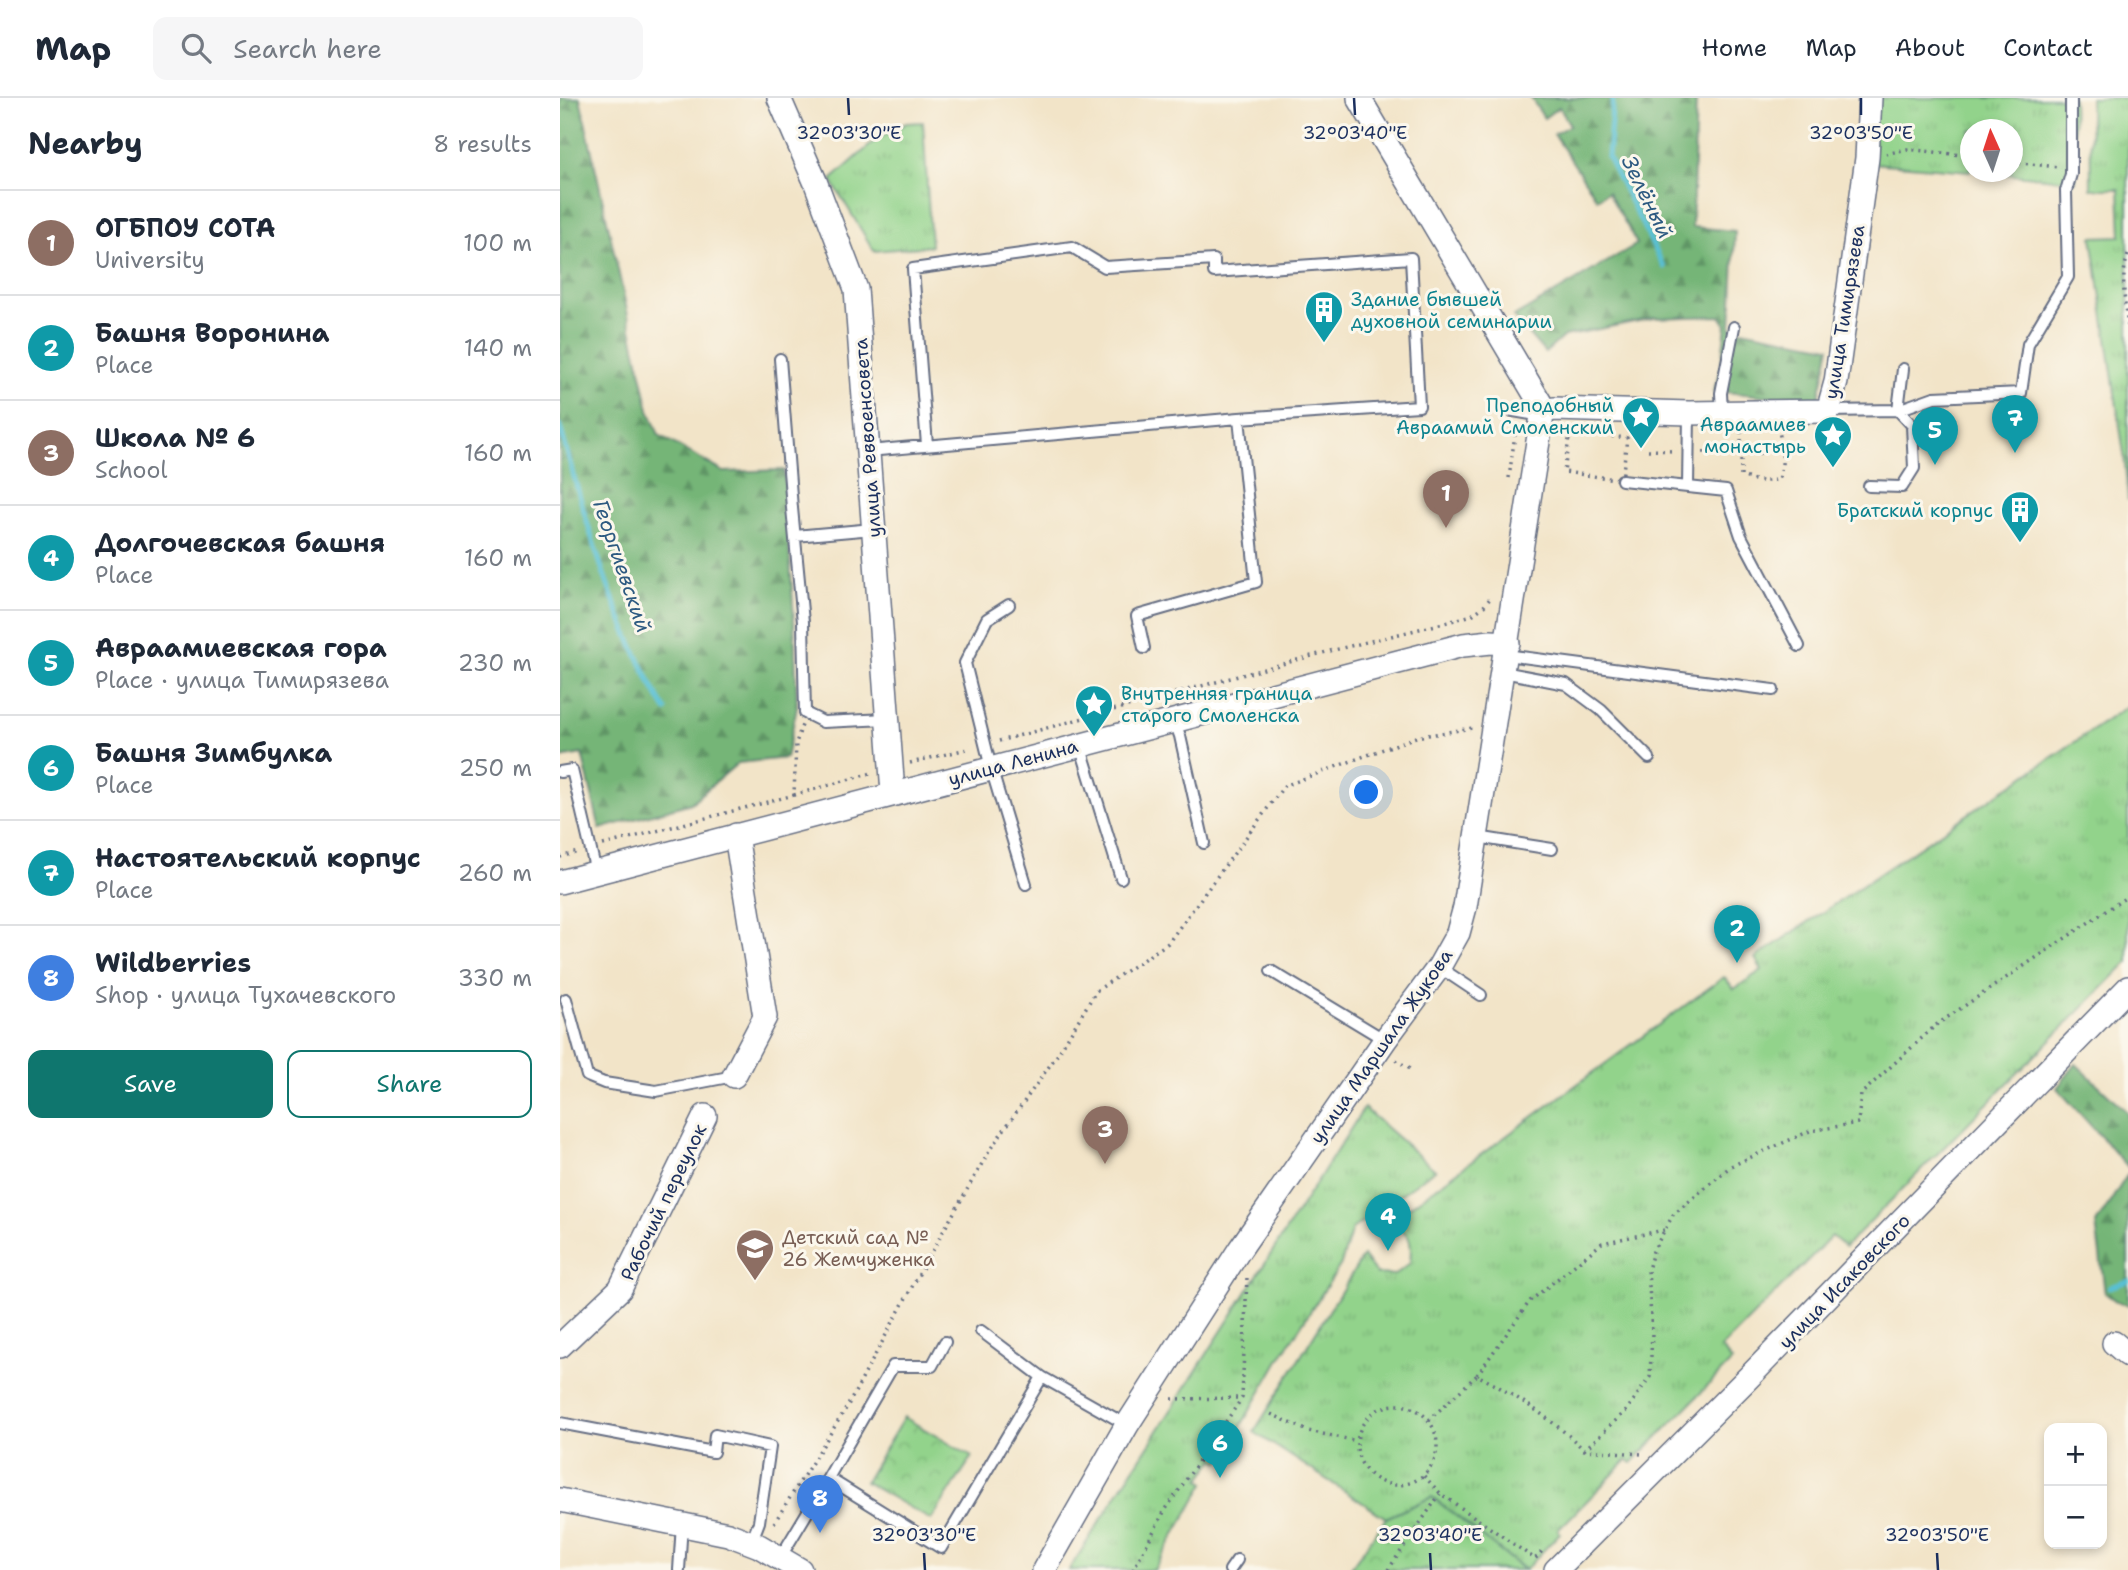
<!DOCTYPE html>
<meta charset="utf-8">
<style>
:root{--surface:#fff;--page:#f6f6f7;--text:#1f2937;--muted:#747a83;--line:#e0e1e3;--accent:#0f766e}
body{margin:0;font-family:"Shantell Sans",sans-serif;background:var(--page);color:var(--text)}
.controls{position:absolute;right:21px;bottom:21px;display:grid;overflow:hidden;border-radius:14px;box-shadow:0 4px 10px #0003}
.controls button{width:63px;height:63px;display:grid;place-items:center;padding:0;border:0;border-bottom:2px solid var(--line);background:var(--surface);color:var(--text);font:35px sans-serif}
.compass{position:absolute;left:1400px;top:21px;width:63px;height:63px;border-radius:50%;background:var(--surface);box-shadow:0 4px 10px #0003;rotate:357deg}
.you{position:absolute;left:807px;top:695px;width:24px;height:24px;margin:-18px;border:5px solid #fff;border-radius:50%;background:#1a73e8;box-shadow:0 0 0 10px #1a73e833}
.badge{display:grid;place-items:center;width:46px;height:46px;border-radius:50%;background:var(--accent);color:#fff;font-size:23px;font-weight:700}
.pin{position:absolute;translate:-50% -58px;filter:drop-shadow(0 2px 4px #0008)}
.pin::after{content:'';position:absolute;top:37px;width:24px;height:21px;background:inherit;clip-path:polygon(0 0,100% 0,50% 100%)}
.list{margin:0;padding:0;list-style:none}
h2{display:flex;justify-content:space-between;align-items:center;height:91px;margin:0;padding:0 28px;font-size:30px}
h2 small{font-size:23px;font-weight:400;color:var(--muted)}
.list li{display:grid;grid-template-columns:46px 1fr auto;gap:21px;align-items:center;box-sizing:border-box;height:105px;padding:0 28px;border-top:2px solid var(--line)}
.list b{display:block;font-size:26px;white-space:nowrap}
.list p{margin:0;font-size:23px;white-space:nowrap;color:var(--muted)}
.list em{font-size:23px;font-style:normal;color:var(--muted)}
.actions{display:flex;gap:14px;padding:21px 28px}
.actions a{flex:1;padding:16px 0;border:2px solid var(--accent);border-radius:14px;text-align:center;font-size:24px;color:var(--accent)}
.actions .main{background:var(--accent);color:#fff}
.icon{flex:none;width:38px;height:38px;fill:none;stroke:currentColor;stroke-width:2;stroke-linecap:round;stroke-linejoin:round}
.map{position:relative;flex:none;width:1568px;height:1472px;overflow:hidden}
header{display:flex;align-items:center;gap:42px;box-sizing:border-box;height:98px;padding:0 35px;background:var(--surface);border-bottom:2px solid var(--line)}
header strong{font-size:33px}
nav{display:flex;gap:38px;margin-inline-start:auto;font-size:24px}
.search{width:490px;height:63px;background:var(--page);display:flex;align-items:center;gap:18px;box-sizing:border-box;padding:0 24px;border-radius:14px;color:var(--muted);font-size:26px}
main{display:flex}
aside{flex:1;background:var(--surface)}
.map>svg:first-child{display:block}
</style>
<header>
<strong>Map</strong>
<div class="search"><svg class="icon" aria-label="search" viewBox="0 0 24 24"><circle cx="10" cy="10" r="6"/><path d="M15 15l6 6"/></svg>Search here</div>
<nav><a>Home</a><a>Map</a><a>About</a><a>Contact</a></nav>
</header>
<main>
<aside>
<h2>Nearby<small>8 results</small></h2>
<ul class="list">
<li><span class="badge" style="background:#8d6e63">1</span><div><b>ОГБПОУ СОТА</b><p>University</p></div><em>100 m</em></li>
<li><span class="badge" style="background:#0f9aa8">2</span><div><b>Башня Воронина</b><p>Place</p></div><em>140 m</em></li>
<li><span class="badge" style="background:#8d6e63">3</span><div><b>Школа № 6</b><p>School</p></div><em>160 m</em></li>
<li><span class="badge" style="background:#0f9aa8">4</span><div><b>Долгочевская башня</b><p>Place</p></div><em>160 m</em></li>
<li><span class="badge" style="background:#0f9aa8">5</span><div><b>Авраамиевская гора</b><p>Place · улица Тимирязева</p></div><em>230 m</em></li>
<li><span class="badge" style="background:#0f9aa8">6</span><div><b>Башня Зимбулка</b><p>Place</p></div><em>250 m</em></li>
<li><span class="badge" style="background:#0f9aa8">7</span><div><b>Настоятельский корпус</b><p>Place</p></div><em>260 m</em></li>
<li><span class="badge" style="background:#3f7fe0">8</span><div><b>Wildberries</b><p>Shop · улица Тухачевского</p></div><em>330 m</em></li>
</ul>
<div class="actions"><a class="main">Save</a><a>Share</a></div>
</aside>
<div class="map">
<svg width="1568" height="1472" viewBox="0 0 1568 1472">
<defs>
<pattern id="grass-tufts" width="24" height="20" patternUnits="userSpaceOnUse" patternTransform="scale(1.75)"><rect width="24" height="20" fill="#92d38b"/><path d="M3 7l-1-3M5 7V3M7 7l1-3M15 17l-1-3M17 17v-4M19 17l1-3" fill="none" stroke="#7db57a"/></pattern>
<pattern id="forest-firs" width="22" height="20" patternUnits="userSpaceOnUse" patternTransform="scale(1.75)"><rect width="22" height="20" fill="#75b577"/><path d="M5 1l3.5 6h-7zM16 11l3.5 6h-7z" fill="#5f9465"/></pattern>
<pattern id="park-crowns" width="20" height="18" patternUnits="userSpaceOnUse" patternTransform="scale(1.75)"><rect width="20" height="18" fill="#92d38b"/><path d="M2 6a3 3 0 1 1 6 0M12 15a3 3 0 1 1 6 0" fill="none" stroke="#7db57a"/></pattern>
</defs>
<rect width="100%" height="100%" fill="#fbf7ec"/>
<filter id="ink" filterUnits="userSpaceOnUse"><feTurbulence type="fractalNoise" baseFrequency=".0143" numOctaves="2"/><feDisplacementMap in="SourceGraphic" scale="14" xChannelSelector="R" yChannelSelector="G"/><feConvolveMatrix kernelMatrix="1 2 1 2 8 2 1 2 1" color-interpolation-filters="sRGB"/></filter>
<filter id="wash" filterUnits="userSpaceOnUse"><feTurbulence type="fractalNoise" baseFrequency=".00686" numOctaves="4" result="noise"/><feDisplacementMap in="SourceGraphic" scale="28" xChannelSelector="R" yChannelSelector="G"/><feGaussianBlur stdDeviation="1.57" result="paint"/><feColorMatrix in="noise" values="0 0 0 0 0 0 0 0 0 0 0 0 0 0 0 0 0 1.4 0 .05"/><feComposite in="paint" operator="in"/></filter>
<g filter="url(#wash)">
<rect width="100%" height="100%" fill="#f2e4c8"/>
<path fill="url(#grass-tufts)" stroke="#568174" stroke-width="2" d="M1312,0h201l2,83 -92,-9h29v-42h-42v41l-98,-8z
M1530,0h38v403l-4,-47 -32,-217 29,-1 -2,-47h-28z
M363,24l8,124 -57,5 -43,-71 46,-41 29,-16z
M1568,608v256l-283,285 -13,-11 -111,112 11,13 -100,102 -5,-3 -69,70 2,3 -35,37 -93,-73 -46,21 -132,-86 109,-176 13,18 19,1 15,-12c3,-25 0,-35 -28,-36l342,-250 10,12 28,-19 -7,-12z
M804,1010l71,62 -83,59 -11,35 -59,91 -62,107 -5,-3 -15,20 5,4 -51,87h-85z"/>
<path fill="url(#forest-firs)" stroke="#48726a" stroke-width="2" d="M0,0h20l69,312 10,25 65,37 60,-2 10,149 3,88 -11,51 -48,5 -47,40 -91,26 -18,-75 -22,4z
M971,0h165l-4,129 43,4 -4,97 99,19 -12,54 -105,-10 7,-18 6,-48 -6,-9 -66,2 -90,18 -19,17 -31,-36 123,-73 -29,-52 -11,7 -43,-65 16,-9 -11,-18 -15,11z
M1516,966l52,49v54l-71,-79z
M1568,1076v131l-12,-4 -11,-8 -9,-69z"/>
<path fill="url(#park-crowns)" stroke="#568174" stroke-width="2" d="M344,1319l68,40 -41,63 -66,-38z
M872,1399l92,73h-175l37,-52z"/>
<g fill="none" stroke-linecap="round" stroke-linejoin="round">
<path stroke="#58c0d4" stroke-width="5" d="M1053,0l-5,59 56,110
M0,328c26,97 54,198 106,284
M1550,1189l18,-6"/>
</g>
</g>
<g filter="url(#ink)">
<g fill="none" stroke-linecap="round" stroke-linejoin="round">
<defs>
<path id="lane" d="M220,261l12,149 11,114 2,91 18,9 64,-3
M948,312l34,6
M1268,313l70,-1 36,-13 87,-4 7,-49 40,-67 -2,-86 5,-17v-76
M1162,314l-1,-19 13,-66
M1129,315l-1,74 38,4 15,45 58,110
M367,347l-14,-176 159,-22 33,20 109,-7v12l197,-14 8,148 -180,12
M308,353l371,-33 17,164 -119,34 7,32
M1062,382l66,7
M1309,388l33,1 12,-19 -2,-43 -14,-15 5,-41
M235,438l78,-7
M449,507l-22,14 -22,44 26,105 35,116
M946,557l267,35
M943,574l63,12 35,26 48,48
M614,622l6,16 24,107
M520,647l41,133
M0,674l12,-2 24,102
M917,739l75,12
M879,869l42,28
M711,873l114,69
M6,901l21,77 17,7 52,8 78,-15
M421,1233l61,46
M0,1325l153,29 2,-17 55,12 -11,75 -8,21
M268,1380l65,-112h39l13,-24
M220,1460l48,-80 113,70 101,-171 85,48
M119,1472l3,-46
M670,1472l7,-10"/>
<path id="street" d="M219,0l36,83 41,108 37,504
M799,0l186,313
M985,313l9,-2 135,4 139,-2 8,-29 31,-224 3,-60
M0,784l903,-237 28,-3 17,1
M174,978l31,-59 -29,-182
M1554,1245l14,12
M0,1248l60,-57 85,-173
M0,1402l168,34 31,12 41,24
M484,1472l83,-145 113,-176 145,-209 54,-73 19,-34 7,-26 77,-491 3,-5
M996,1472l192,-192 380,-390"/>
</defs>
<use href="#lane" stroke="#666e83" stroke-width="14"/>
<use href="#street" stroke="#666e83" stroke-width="26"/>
<path stroke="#666e83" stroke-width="3.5" stroke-dasharray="2 5" stroke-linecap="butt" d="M1326,56l21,-5 63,7
M1452,64l47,5
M1568,157c-8,23 -3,47 0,72
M1010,334l57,6 -5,42 -58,-8z
M1181,334v44c14,5 24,7 38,3 5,-16 4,-32 0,-47
M1088,352l26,1
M1143,354l62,1
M949,380l7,-51
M439,643l331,-90 118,-29 24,-7 12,-9 8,-10
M350,665l61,-15
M234,697l78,-22
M43,747l191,-50 2,-52 6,-18
M0,759l18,-5
M836,962l16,10
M917,1277l53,-74 72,-58 62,-13
M612,1301l70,-1
M797 1347a40 40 0 1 1 80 0a40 40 0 1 1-80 0Z
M711,1316l37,17 49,10
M869,1322l48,-45c38,20 76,44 107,75l57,4
M1024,1352l42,-39 24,-34 2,-44 -4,-63 5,-19 20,-36 58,-49 79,-35 48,-8 3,-29 75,-69 192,-129
M864,1378l17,18 94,65 8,-9
M214,1425l73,-116 78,-144 66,-115 67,-94 38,-63 72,-48 116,-157 132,-49 56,-9
M573,1472l31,-58 78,-114 5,-121
M828,1472l52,-76"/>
<use href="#lane" stroke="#fff" stroke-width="10"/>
<use href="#street" stroke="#fff" stroke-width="23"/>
</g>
</g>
<path fill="none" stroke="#1b2f5e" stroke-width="2.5" d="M288,0l1,17M794,0l1,17M1301,0v17M364,1455l1,17M870,1455l1,17M1377,1455l1,17"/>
<defs>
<symbol id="building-pin" viewBox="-11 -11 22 30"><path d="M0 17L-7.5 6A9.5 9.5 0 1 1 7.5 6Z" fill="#0f9aa8" stroke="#fbf7ec"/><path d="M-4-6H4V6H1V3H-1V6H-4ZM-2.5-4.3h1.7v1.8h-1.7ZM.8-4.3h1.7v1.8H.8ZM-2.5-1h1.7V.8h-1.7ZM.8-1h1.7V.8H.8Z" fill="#fff"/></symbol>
<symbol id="sight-pin" viewBox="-11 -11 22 30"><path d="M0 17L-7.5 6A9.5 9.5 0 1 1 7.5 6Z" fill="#0f9aa8" stroke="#fbf7ec"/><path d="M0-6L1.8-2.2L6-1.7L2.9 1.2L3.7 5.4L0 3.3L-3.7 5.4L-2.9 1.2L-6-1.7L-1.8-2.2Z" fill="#fff"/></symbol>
<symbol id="school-pin" viewBox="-11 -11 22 30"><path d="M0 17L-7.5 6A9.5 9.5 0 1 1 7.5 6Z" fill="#8d6e63" stroke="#fbf7ec"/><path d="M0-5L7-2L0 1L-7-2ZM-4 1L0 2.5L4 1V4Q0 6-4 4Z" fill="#fff"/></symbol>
</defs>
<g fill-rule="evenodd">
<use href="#building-pin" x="742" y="190" width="44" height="60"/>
<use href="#sight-pin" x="1059" y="296" width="44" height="60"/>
<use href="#sight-pin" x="1251" y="315" width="44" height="60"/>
<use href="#building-pin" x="1438" y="390" width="44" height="60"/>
<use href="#sight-pin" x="512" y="584" width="44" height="60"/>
<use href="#school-pin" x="173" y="1128" width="44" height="60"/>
</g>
<g text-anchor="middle" stroke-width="6" stroke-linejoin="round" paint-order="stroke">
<g font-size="19" fill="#0d838f" stroke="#fbf7ec" text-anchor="end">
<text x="791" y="208" text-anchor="start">Здание бывшей<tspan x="791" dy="22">духовной семинарии</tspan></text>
<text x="1054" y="314">Преподобный<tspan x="1054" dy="22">Авраамий Смоленский</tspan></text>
<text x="1246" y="333">Авраамиев<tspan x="1246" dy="22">монастырь</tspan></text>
<text x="1433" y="419">Братский корпус</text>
<text x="561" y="602" text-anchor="start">Внутренняя граница<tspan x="561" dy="22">старого Смоленска</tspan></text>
</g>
<g font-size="19" fill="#1b2f5e" stroke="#fbf7ec">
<text transform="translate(1284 214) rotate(-81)" y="7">улица Тимирязева</text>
<text transform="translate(307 340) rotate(-94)" y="7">улица Реввоенсовета</text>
<text transform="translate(453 664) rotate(-15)" y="7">улица Ленина</text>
<text transform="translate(821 948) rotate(-55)" y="7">улица Маршала Жукова</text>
<text transform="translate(103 1104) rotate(-64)" y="7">Рабочий переулок</text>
<text transform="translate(1284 1183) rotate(-46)" y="7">улица Исаковского</text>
</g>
<g font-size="19" fill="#785e54" stroke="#fbf7ec" text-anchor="start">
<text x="222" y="1146">Детский сад №<tspan x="222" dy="22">26 Жемчуженка</tspan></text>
</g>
<g font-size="21" font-style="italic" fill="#2d5a81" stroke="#fbf7ec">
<text transform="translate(1087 99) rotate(64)" y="7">Зелёный</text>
<text transform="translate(62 468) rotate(71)" y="7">Георгиевский</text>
</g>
</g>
<g font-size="18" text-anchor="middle" fill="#1b2f5e" stroke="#fbf7ec" stroke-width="6" stroke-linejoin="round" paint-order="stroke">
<text x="289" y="41">32°03'30"E</text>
<text x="795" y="41">32°03'40"E</text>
<text x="1301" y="41">32°03'50"E</text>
<text x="364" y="1443">32°03'30"E</text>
<text x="870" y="1443">32°03'40"E</text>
<text x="1377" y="1443">32°03'50"E</text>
</g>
</svg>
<div class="controls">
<button>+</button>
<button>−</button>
</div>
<svg class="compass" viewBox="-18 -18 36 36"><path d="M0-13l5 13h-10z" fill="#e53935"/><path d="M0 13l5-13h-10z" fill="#747a83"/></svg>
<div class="you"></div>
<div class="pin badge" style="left:886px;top:430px;background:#8d6e63">1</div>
<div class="pin badge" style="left:1177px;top:865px;background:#0f9aa8">2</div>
<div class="pin badge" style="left:545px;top:1066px;background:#8d6e63">3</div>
<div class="pin badge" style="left:828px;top:1153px;background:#0f9aa8">4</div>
<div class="pin badge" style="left:1375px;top:367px;background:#0f9aa8">5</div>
<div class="pin badge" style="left:660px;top:1380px;background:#0f9aa8">6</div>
<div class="pin badge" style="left:1455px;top:355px;background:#0f9aa8">7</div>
<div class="pin badge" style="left:260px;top:1435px;background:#3f7fe0">8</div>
</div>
</main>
